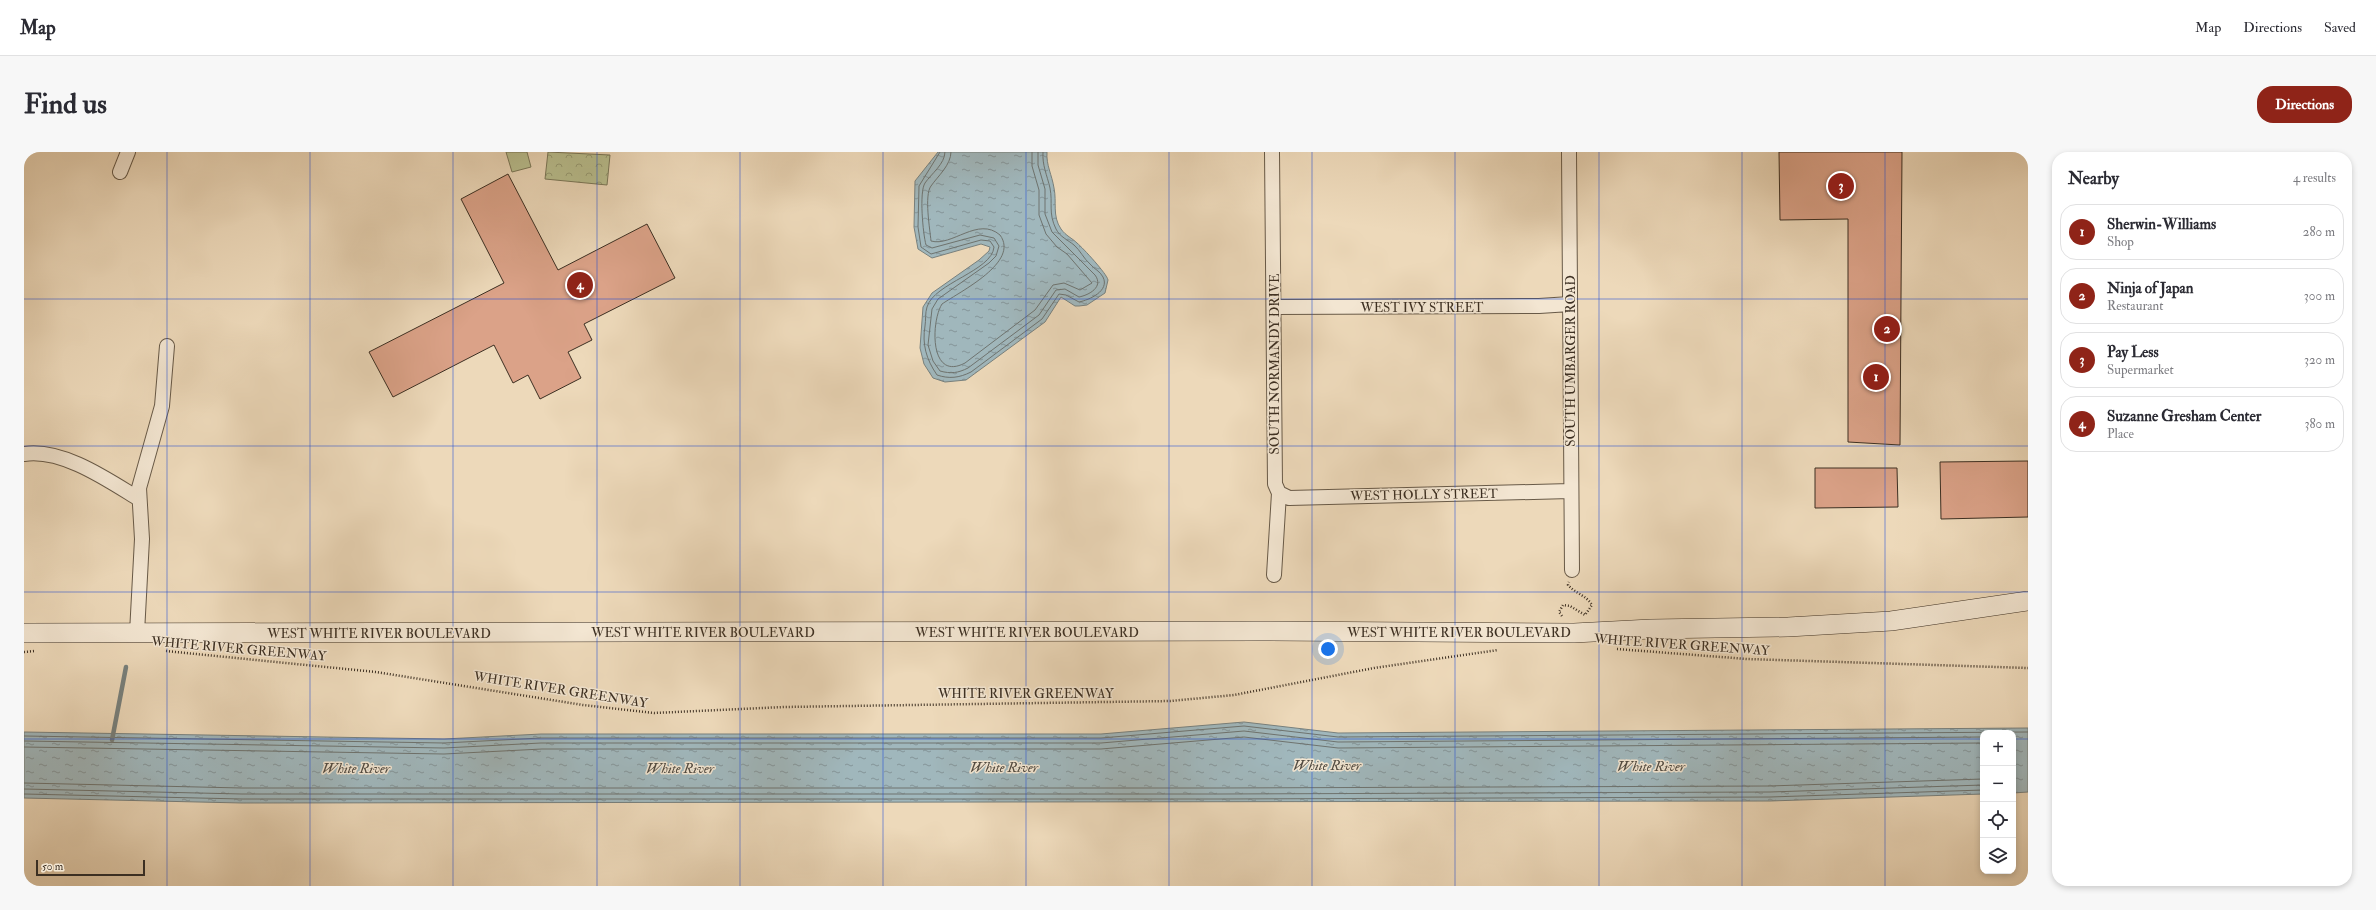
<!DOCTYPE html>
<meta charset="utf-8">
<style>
:root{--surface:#fff;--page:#f7f7f7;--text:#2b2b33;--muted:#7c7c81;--line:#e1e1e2;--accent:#8f2418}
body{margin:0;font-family:"IM FELL Double Pica",serif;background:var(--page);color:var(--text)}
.controls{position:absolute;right:12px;bottom:12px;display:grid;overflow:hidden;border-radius:8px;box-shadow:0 2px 6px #0003}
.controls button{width:36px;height:36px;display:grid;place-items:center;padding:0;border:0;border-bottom:1px solid var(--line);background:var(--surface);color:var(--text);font:20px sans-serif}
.scale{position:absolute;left:12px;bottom:10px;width:109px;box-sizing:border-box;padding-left:4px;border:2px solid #3c2f22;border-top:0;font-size:11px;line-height:14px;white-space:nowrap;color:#3c2f22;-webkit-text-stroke:3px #f3e6d2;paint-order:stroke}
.you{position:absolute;left:1304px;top:497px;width:14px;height:14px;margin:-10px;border:3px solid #fff;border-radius:50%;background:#1a73e8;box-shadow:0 0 0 6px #1a73e833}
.badge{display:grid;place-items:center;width:26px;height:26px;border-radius:50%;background:var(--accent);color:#fff;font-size:13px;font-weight:700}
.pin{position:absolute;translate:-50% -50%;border:2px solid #fff;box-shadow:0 1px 4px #0006}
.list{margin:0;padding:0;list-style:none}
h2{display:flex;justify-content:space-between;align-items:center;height:52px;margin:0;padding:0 16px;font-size:17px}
h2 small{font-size:13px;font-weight:400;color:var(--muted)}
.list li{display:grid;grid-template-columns:26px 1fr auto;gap:12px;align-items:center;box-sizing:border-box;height:56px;margin:0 8px 8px;padding:0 8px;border:1px solid var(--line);border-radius:16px}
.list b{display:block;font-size:15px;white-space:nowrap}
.list p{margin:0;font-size:13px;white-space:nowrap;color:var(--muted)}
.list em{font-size:13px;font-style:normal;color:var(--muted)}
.icon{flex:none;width:22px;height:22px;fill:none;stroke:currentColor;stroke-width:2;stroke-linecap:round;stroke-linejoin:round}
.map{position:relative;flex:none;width:2004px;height:734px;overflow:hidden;border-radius:16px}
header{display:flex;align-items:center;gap:24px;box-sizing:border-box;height:56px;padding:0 20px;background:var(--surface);border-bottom:1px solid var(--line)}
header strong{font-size:19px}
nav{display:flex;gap:22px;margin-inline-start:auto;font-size:14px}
.intro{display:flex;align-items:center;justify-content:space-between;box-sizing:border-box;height:96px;padding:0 24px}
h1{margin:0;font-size:28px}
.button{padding:10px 18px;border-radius:16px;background:var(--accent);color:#fff;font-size:14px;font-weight:700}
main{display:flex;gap:24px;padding:0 24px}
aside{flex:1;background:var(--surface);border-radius:16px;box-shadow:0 2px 6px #0003}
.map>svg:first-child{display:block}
</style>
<header>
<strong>Map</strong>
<nav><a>Map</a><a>Directions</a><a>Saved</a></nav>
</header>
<div class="intro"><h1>Find us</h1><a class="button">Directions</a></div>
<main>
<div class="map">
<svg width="2004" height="734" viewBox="0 0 2004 734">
<defs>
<pattern id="park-crowns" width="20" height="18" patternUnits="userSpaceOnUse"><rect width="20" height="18" fill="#b9bf8f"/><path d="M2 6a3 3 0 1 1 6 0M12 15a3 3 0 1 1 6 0" fill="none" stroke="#989c74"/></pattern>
<pattern id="water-ripples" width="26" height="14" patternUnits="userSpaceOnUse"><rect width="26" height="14" fill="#a0b7bc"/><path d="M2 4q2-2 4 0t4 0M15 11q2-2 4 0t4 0" fill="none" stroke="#849598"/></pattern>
</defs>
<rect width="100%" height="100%" fill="#edd9ba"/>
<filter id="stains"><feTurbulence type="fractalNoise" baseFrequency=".005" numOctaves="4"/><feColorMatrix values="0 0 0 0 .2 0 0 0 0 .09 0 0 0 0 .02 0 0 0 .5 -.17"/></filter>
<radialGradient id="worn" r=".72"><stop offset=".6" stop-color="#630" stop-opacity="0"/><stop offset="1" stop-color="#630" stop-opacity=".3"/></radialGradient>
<path fill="url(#park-crowns)" stroke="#7a7758" d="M524,0l62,3 -3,30 -62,-6z"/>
<path fill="#b9bf8f" stroke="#7a7758" d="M482,0h21l4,15 -19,5z"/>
<path fill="url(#water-ripples)" stroke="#78817e" d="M914,0h109c-1,13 5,23 7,36 3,14 -2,28 7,41 5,7 11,9 16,14 6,5 30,31 31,37l-3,13 -18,12 -8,1h-4l-14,-9 -16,25 -79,58 -21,2 -12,-4 -9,-14 -4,-16 3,-41 9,-14 47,-33 10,-9 1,-4 -9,-3 -49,14 -14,-9 -4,-22 1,-46z
M1220,570l94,11 690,-5v64l-15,1v-60h-30v61l-213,7 -1528,2 -218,-5v-66l420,7 97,-5h560z"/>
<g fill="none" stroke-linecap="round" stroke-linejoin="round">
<path stroke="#6e736f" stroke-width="1" d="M916,0l-21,34 -1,41 3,20 10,7 50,-14 9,1 4,6c-2,24 -60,36 -67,60 -2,6 -1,13 -2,19 -3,18 1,33 12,49 12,4 22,3 34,-3l71,-53 17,-25 7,1 13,7c10,-2 31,-11 24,-25 -3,-6 -9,-8 -13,-13 -6,-5 -10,-14 -16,-19 -6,-5 -14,-8 -18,-16 -8,-16 -3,-26 -6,-41 -3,-13 -8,-23 -7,-36
M921,0c0,12 -14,22 -20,31 -6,9 -2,51 1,62l6,3 48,-13 14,3 5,8 -3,10 -7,7 -51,36 -6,10 -4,36 5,16 7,10c11,3 18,2 28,-3l71,-53 17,-25 9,-1 14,8c10,-2 25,-10 16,-22l-43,-43 -7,-18v-25l-7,-24v-13
M927,0c0,13 -13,24 -20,34 -7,9 -1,44 0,55 21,6 47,-25 69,-6 20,27 -39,56 -58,69 -11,17 -13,78 23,59l70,-53 18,-25 11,-2 16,7 12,-7 -25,-29 -10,-7 -11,-13 -7,-19v-25l-7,-24v-14
M0,584l420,7 97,-5h560l143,-12 94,11 690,-5
M0,589l420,7 97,-5h560l143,-12 94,11 645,-5
M0,595l420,7 98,-5h559l143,-12 94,11 645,-5
M0,631l218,5h977l550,-2 214,-7
M0,637l218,5h977l551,-2 213,-7
M0,642l218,5h977l551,-2 213,-7"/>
<path stroke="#78817e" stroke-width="4.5" d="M88,588l14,-73"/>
</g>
<path fill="#dba288" stroke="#3c2f22" d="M1755,0h123l-2,293 -52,-3v-223l-68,1z
M484,22l50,96 89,-46 28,54 -91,46 8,16 -24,12 13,26 -41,21 -12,-24 -15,8 -19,-38 -101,52 -24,-45 135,-69 -43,-84z
M2004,309v56l-87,2 -1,-57z
M1791,316h82l1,39 -83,1z"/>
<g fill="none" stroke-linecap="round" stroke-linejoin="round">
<defs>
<path id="street" d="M1248,0l3,332 4,9 -5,82
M1545,0l3,418
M96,20l8,-20
M1250,155l265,-1 31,-2
M0,302c38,-6 84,26 115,45
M1255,341l10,5 281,-7
M113,481l5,-94 -3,-51 23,-82 5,-60"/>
<path id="secondary" d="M0,481l1233,-2 317,2 77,-4 137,-2 103,-6 137,-20"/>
</defs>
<use href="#street" stroke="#685a48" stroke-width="16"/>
<use href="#secondary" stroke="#3c2f22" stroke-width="20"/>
<path stroke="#3c2f22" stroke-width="2.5" stroke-dasharray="1 2" stroke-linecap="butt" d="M1538,464l-3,-4 4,-7 7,1 15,9 7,-10c-5,-9 -17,-12 -24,-20l1,-3
M1593,497l130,10 281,9
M142,499l210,21 207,33 71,8 130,-6 386,-6 64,-6 140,-27 124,-18
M0,500l11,-1"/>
<use href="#street" stroke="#f3e6d2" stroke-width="14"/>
<use href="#secondary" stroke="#f3e6d2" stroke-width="19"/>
</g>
<path fill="none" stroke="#1d4ed8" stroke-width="1" stroke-opacity="0.55" d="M143,0v734M286,0v734M429,0v734M573,0v734M716,0v734M859,0v734M1002,0v734M1145,0v734M1288,0v734M1431,0v734M1575,0v734M1718,0v734M1861,0v734M0,147h2004M0,294h2004M0,440h2004M0,587h1959M1989,587h15"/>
<g text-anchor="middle" stroke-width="3" stroke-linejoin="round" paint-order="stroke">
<g font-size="13" fill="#3c2f22" stroke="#f3e6d2">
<text x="1398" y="160">WEST IVY STREET</text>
<text transform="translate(1546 209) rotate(-90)" y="5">SOUTH UMBARGER ROAD</text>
<text transform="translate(1250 212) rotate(-90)" y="5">SOUTH NORMANDY DRIVE</text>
<text transform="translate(1400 342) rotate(-1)" y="5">WEST HOLLY STREET</text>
<text x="679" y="485">WEST WHITE RIVER BOULEVARD</text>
<text x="1003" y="485">WEST WHITE RIVER BOULEVARD</text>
<text x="1435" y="485">WEST WHITE RIVER BOULEVARD</text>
<text x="355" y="486">WEST WHITE RIVER BOULEVARD</text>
<text transform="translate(1658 492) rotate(4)" y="5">WHITE RIVER GREENWAY</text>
<text transform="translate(215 496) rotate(5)" y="5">WHITE RIVER GREENWAY</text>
<text transform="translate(537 537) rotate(9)" y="5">WHITE RIVER GREENWAY</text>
<text x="1002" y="546">WHITE RIVER GREENWAY</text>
</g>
<g font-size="14" font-style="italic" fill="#504a41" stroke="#f3e6d2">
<text x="1303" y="618">White River</text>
<text x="1627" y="619">White River</text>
<text x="980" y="620">White River</text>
<text x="332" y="621">White River</text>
<text x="656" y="621">White River</text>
</g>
</g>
<rect width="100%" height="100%" filter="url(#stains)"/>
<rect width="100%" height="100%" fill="url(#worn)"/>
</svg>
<div class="controls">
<button>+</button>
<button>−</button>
<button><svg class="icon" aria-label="locate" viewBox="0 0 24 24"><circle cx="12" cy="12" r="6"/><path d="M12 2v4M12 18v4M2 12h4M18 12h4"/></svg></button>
<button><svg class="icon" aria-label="layers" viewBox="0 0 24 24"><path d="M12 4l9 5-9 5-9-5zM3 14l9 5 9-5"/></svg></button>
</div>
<div class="scale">50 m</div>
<div class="you"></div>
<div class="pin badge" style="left:1852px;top:225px">1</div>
<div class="pin badge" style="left:1863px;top:177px">2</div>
<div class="pin badge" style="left:1817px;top:34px">3</div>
<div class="pin badge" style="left:556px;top:133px">4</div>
</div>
<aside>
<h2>Nearby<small>4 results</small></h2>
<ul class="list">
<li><span class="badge">1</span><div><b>Sherwin-Williams</b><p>Shop</p></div><em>280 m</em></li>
<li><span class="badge">2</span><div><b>Ninja of Japan</b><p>Restaurant</p></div><em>300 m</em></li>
<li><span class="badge">3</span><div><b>Pay Less</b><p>Supermarket</p></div><em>320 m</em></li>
<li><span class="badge">4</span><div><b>Suzanne Gresham Center</b><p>Place</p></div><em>380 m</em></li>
</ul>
</aside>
</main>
